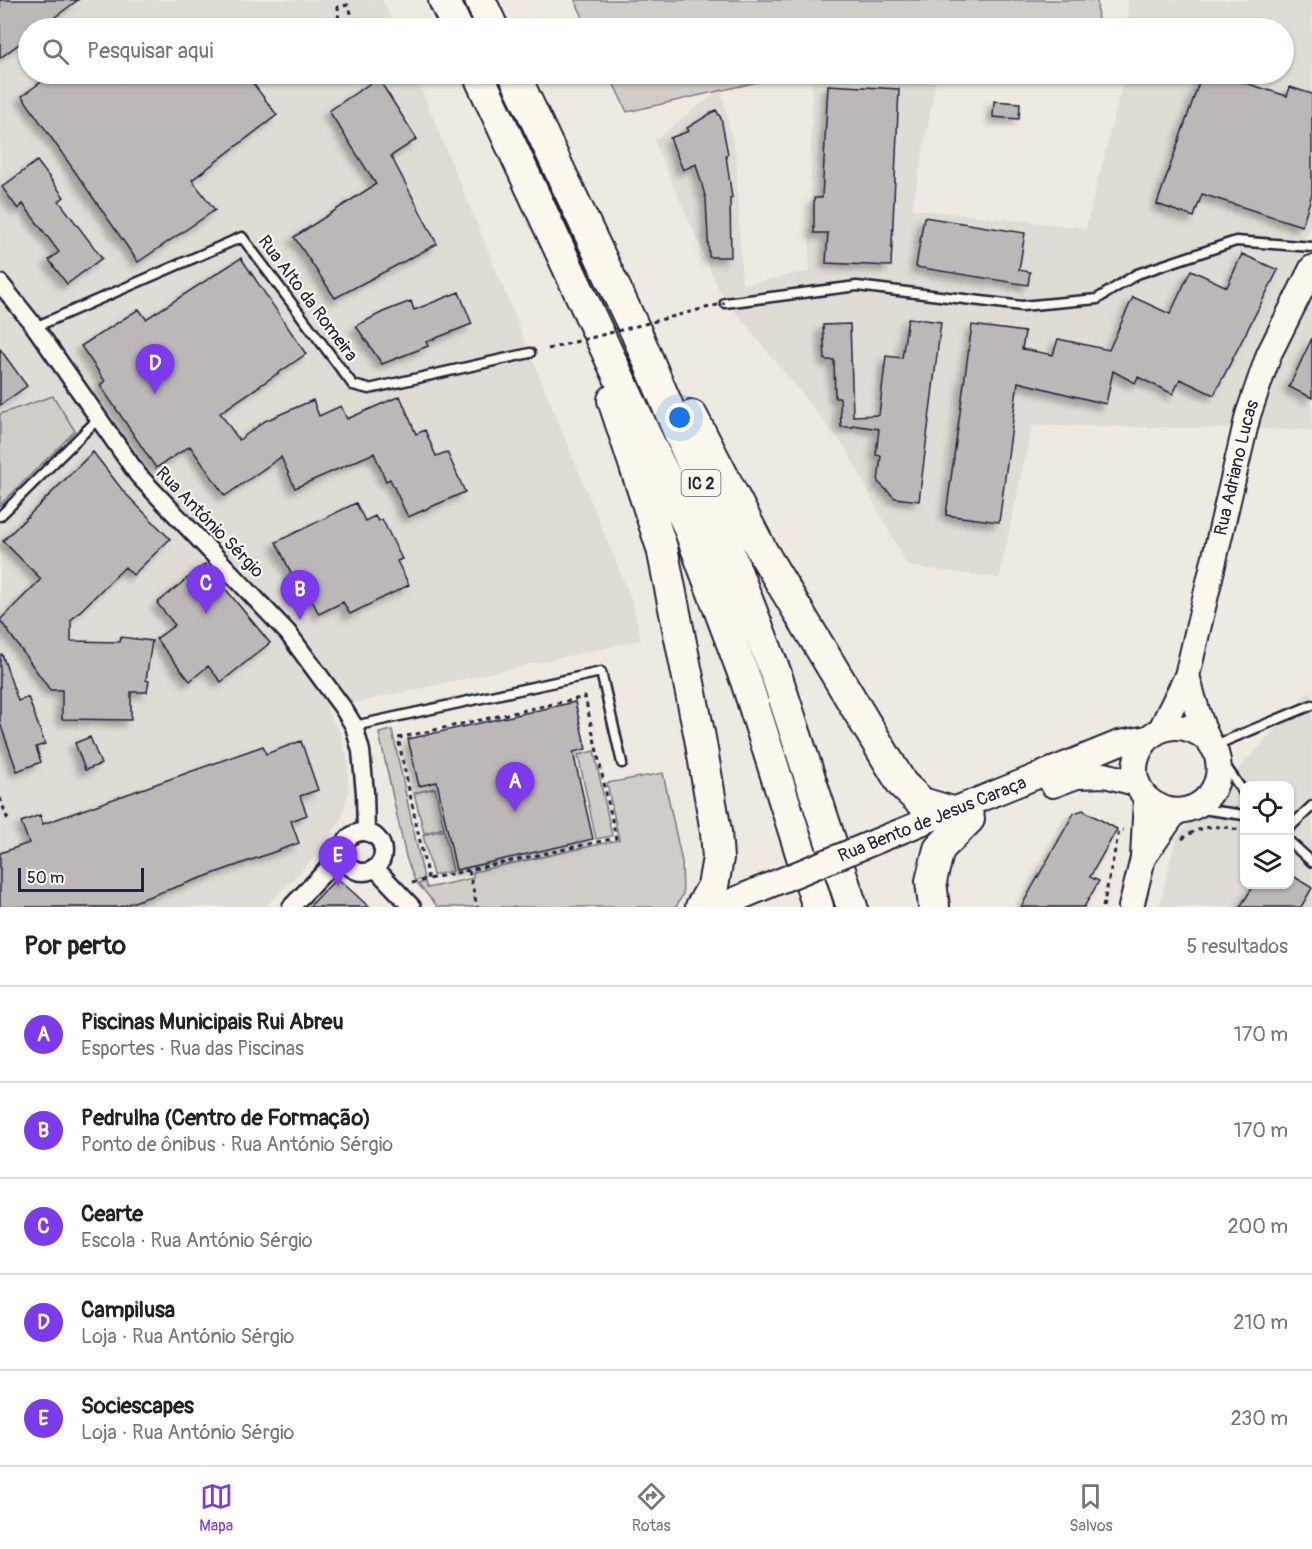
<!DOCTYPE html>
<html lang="pt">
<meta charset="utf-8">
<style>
:root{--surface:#fff;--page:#f2f2f2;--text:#222;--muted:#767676;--line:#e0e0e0;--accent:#7c3aed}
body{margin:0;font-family:Pangolin,sans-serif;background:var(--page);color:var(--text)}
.controls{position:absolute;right:18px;bottom:18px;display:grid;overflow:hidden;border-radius:12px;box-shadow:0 2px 4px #0004}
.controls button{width:54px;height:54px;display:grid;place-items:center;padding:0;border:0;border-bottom:2px solid var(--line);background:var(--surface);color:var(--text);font:30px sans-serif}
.scale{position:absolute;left:18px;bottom:15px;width:126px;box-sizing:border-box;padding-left:6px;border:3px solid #22223b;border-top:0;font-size:16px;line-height:21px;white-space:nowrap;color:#22223b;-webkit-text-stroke:4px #fbf7ec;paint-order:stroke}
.you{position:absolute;left:680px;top:418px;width:21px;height:21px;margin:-15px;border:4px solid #fff;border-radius:50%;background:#1a73e8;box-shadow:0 0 0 9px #1a73e833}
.badge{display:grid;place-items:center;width:39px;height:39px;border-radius:50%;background:var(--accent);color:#fff;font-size:20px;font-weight:700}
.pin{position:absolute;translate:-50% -50px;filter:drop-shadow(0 2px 3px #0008)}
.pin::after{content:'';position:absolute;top:32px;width:21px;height:18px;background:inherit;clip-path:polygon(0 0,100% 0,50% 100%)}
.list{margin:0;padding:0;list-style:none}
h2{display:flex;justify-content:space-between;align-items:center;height:78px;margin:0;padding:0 24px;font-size:26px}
h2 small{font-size:20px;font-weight:400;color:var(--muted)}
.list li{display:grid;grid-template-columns:39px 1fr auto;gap:18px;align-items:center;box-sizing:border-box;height:96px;padding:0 24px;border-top:2px solid var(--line)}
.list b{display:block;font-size:22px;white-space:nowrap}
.list p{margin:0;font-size:20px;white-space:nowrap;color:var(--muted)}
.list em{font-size:20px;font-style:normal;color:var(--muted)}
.icon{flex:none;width:33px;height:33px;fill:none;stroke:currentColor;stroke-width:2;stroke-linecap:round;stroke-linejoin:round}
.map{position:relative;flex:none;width:1312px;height:907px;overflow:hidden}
.search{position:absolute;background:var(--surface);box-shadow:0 2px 4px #0004;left:18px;right:18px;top:18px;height:66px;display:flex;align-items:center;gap:15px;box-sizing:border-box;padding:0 21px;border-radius:33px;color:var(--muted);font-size:22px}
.sheet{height:558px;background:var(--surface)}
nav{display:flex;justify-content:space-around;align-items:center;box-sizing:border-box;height:84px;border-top:2px solid var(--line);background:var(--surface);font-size:16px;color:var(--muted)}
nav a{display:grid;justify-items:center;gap:3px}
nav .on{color:var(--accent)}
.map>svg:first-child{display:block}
</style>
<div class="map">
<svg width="1312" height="907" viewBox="0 0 1312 907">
<defs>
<filter id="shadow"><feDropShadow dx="-5.5" dy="5.5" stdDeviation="3" flood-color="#0004"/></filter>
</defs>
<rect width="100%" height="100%" fill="#eeeae2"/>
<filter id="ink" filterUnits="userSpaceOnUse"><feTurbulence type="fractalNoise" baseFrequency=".0167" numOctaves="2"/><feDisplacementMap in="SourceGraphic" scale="12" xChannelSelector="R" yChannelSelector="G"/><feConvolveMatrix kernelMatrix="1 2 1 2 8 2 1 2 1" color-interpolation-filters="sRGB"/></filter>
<g filter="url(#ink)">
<path fill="#dfdbd5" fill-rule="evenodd" d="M0,0h382l14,28h-368v46h387l217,527 9,39 -315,69 14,24 8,30v30l-7,26 -19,30 -56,58h-266v-402l74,-74 -22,-35 -52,18z
M1128,0h184v221l-13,32 13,1v176l-280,-5 -33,153 -92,-12 -62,-119 -124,-153 -67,-153 67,-53 15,69 6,128 67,-14 3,-193 124,4 -24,127 174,19 39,-154h159v-46h-156z
M1312,691v216h-153l17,-69 132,-145zM1244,786h46v99h-46z"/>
<path fill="#d0cdc9" stroke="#797882" stroke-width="1.5" d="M575,0h522l1,28h-510z
M609,74h184l-166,38z
M53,396l22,35 -75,74v-91z
M392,730l32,149 -9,2 -9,-24 -27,-124z
M594,751l18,85 -16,3 -18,-84z
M663,773l19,89 1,32 -7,13h-238l-20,-23 7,-2 2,6 46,-10v-6l146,-32 -12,-57z
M435,788l9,40 -20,5 -10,-40z
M444,830l9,41 -20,4 -10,-40z"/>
<path fill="#bcb8b8" stroke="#22223b" stroke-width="1.5" filter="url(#shadow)" d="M0,0h78l-38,28h-12v9l-28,21z
M52,74h67l6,8 11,-8h110l31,41 -85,65 23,30 -77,52 -116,-166z
M1202,74h39l-2,7 48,15 3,-9 22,7v100l-10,32 -100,-32 -8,23 -37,-13z
M378,78l39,61 -26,17 46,88 -102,54 -41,-61 82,-53 -47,-73z
M828,85l71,4 -8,177 -65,-3 2,-30h-14v-35h8z
M994,101l26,2 -1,16 -26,-2z
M716,110l5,8 7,36 -2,1 6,43h-2l1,59h-22l-3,-58 -10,-35 -13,6 -13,-32 19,-7 -2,-3z
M37,161l27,36 -5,4 43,57 -35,26 -18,-24 10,-8 -36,-48 -5,5 -16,-22z
M924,217l101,16 -6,37 11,2 -2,13 -112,-18z
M1242,254l36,16 -64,125 -34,-16 -7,15 -35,-17 -3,6 -22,-12 -7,33 -88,-22 -19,140 -53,-7 26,-190 53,7 -3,17 31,6 5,-16 51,11 24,-53 37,17 21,-44 36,17z
M241,258l65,96 -86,59 19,27 26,-19 48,-21 6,16 22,-10 6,13 53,-23 16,38 9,-4 11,26 11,-4 18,40 -57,25 -18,-38 -4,2 -12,-28 -79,35 -14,-31 -56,39 -35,-50 -34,22 -56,-83 5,-4 -24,-35 58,-37 7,10z
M459,292l13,32 -46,18 2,4 -46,18 -26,-38 27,-14 28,-11 3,9z
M908,318l33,4 -22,179 -24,-3 -17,-16 3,-26 -5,-1 3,-26 -26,-4v2h-12l-1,-29h-5l-1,-38h-9l-2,-35 27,-1 3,92 26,-1 7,-59 16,2z
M1312,338v60l-23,-11z
M0,349l27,37 -27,19z
M93,452l31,40 46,47 -37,36 -8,-8 -54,53v21l49,1 1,-5 31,4 -6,39 3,1 -2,11h-16v28l-69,-1v-29h-12l-50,-70 41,-41 -38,-38z
M356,503l9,18 10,-5 3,5 4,-2 20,40 -5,2 12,24 -59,29 -7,-12 -24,12 -12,-24 -6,3 -25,-51z
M205,564l65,79 -49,39 -13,-16 -18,15 -34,-42 19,-14 -18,-22z
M2,654l16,47 10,-4 17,47 -9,3 5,15 -24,9 -17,-48v-68z
M575,702l11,47 -13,3 20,87 -137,31 -19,-88 -18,4 -11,-47z
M90,737l11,27 -16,6 -10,-27z
M301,741l17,49 -18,6 7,19 -16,6 8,22 -179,64h-120v-54l29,-10 -8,-21 19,-7 3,9 220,-78 3,8z
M1083,810l34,19 -27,48 9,4 -15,26h-63l53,-94z
M1290,874l22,14 -11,19h-61l14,-22h36z
M337,878l18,16 14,13h-60z"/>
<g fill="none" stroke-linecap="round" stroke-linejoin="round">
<defs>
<path id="lane" d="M725,303l132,-17 165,20 75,-7 40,-25 99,-33 76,6
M35,327l207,-90 111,148 16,4 161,-36
M0,516l99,-98
M354,726l247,-54 21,91
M1213,746l99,-41
M1224,764l20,29
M1202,809l42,6
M1290,827l22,-21
M1290,842l22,20"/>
<path id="street" d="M0,283l35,44 103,148 150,158 55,75 11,18 7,25 4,42 1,39
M343 852a20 20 0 1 1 40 0a20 20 0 1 1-40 0Z
M376,869l36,38
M291,907l51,-53"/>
<g id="secondary">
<path d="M1187,676c6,20 11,42 20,61 2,6 7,10 9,16 7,20 0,41 -18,52 -11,6 -23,8 -35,3 -59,-22 -15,-113 44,-69"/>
<path id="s1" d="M1161,729l26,-53 61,-261 21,-61 43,-86"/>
<path d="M1053,785l24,-9 28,-1 33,9"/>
<path d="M889,836l230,-93 29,-5"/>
<path d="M1143,858l33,-47"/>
<path d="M718,907l40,-17"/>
<path d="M1131,907l12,-49 3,-60"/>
</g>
<path id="highway" d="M444,0l13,28
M480,0l13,28
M478,74l210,452 58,155 72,226
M514,74l122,258 80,187 60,155 76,233
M613,400l49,148 38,190 16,94 2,26 -5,28 -12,21
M692,416l70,135 140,233 20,19 27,8
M934,907l-3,-26 8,-32 30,-30"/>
</defs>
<use href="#lane" stroke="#22223b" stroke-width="13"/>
<use href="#street" stroke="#22223b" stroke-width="21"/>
<use href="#secondary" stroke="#22223b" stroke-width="28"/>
<use href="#highway" stroke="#22223b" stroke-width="34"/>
<path stroke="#22223b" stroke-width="3" stroke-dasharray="4.5 4.5" stroke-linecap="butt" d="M339,28l-1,-21 10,-2 9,23
M0,798l8,22
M1182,839c19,-15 41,-15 62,-7
M469,871l8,36
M412,883l16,-4 188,-41 -31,-141 -187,41 30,141
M1103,907l16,-76 4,-1"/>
<use href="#lane" stroke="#fbf7ec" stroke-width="8"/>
<use href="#street" stroke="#fbf7ec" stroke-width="16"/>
<use href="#secondary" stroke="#fbf7ec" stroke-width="24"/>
<use href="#highway" stroke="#fbf7ec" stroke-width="30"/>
<defs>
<path id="secondary-bridge" d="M758,890l131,-54"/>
</defs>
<use href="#secondary-bridge" stroke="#22223b" stroke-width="28" stroke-linecap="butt"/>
<path stroke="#22223b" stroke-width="3" stroke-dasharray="4.5 4.5" stroke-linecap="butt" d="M548,349l177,-46"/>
<use href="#secondary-bridge" stroke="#fbf7ec" stroke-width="24"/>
</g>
</g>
<g text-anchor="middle" stroke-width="4.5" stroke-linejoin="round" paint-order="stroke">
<rect fill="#fbf7ec" stroke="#636270" stroke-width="1.5" x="681.5" y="470" width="39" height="26" rx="4.5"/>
<g font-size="16" font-weight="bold" fill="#22223b">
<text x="701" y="489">IC 2</text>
</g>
<g font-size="18" fill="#22223b" stroke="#fbf7ec">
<text transform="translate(308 298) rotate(53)" y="6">Rua Alto da Romeira</text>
<text dy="6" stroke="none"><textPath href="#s1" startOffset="273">Rua Adriano Lucas</textPath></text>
<text transform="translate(210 522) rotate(46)" y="6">Rua António Sérgio</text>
<text transform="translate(932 819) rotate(-22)" y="6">Rua Bento de Jesus Caraça</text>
</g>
</g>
</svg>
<div class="controls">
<button><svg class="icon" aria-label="locate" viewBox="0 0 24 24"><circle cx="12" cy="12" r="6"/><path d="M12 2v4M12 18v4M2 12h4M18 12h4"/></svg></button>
<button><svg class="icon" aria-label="layers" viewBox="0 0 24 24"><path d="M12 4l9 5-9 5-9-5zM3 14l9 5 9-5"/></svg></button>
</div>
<div class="scale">50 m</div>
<div class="you"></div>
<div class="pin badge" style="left:515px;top:812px">A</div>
<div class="pin badge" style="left:300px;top:620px">B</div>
<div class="pin badge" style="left:206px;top:614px">C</div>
<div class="pin badge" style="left:155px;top:394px">D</div>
<div class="pin badge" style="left:338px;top:886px">E</div>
<div class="search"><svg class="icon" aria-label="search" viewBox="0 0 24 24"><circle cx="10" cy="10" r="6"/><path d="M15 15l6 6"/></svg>Pesquisar aqui</div>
</div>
<section class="sheet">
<h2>Por perto<small>5 resultados</small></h2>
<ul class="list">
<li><span class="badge">A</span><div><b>Piscinas Municipais Rui Abreu</b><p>Esportes · Rua das Piscinas</p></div><em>170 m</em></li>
<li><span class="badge">B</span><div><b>Pedrulha (Centro de Formação)</b><p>Ponto de ônibus · Rua António Sérgio</p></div><em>170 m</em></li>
<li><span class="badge">C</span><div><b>Cearte</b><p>Escola · Rua António Sérgio</p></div><em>200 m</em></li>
<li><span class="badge">D</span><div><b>Campilusa</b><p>Loja · Rua António Sérgio</p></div><em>210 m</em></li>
<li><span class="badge">E</span><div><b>Sociescapes</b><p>Loja · Rua António Sérgio</p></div><em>230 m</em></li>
</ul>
</section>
<nav>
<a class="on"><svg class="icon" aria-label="map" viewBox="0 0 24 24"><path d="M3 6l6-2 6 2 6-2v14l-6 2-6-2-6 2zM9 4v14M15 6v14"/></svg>Mapa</a>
<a><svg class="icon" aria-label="directions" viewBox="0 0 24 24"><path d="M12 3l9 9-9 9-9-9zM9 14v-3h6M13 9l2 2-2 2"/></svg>Rotas</a>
<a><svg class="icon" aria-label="saved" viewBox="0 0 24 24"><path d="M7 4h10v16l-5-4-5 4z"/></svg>Salvos</a>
</nav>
